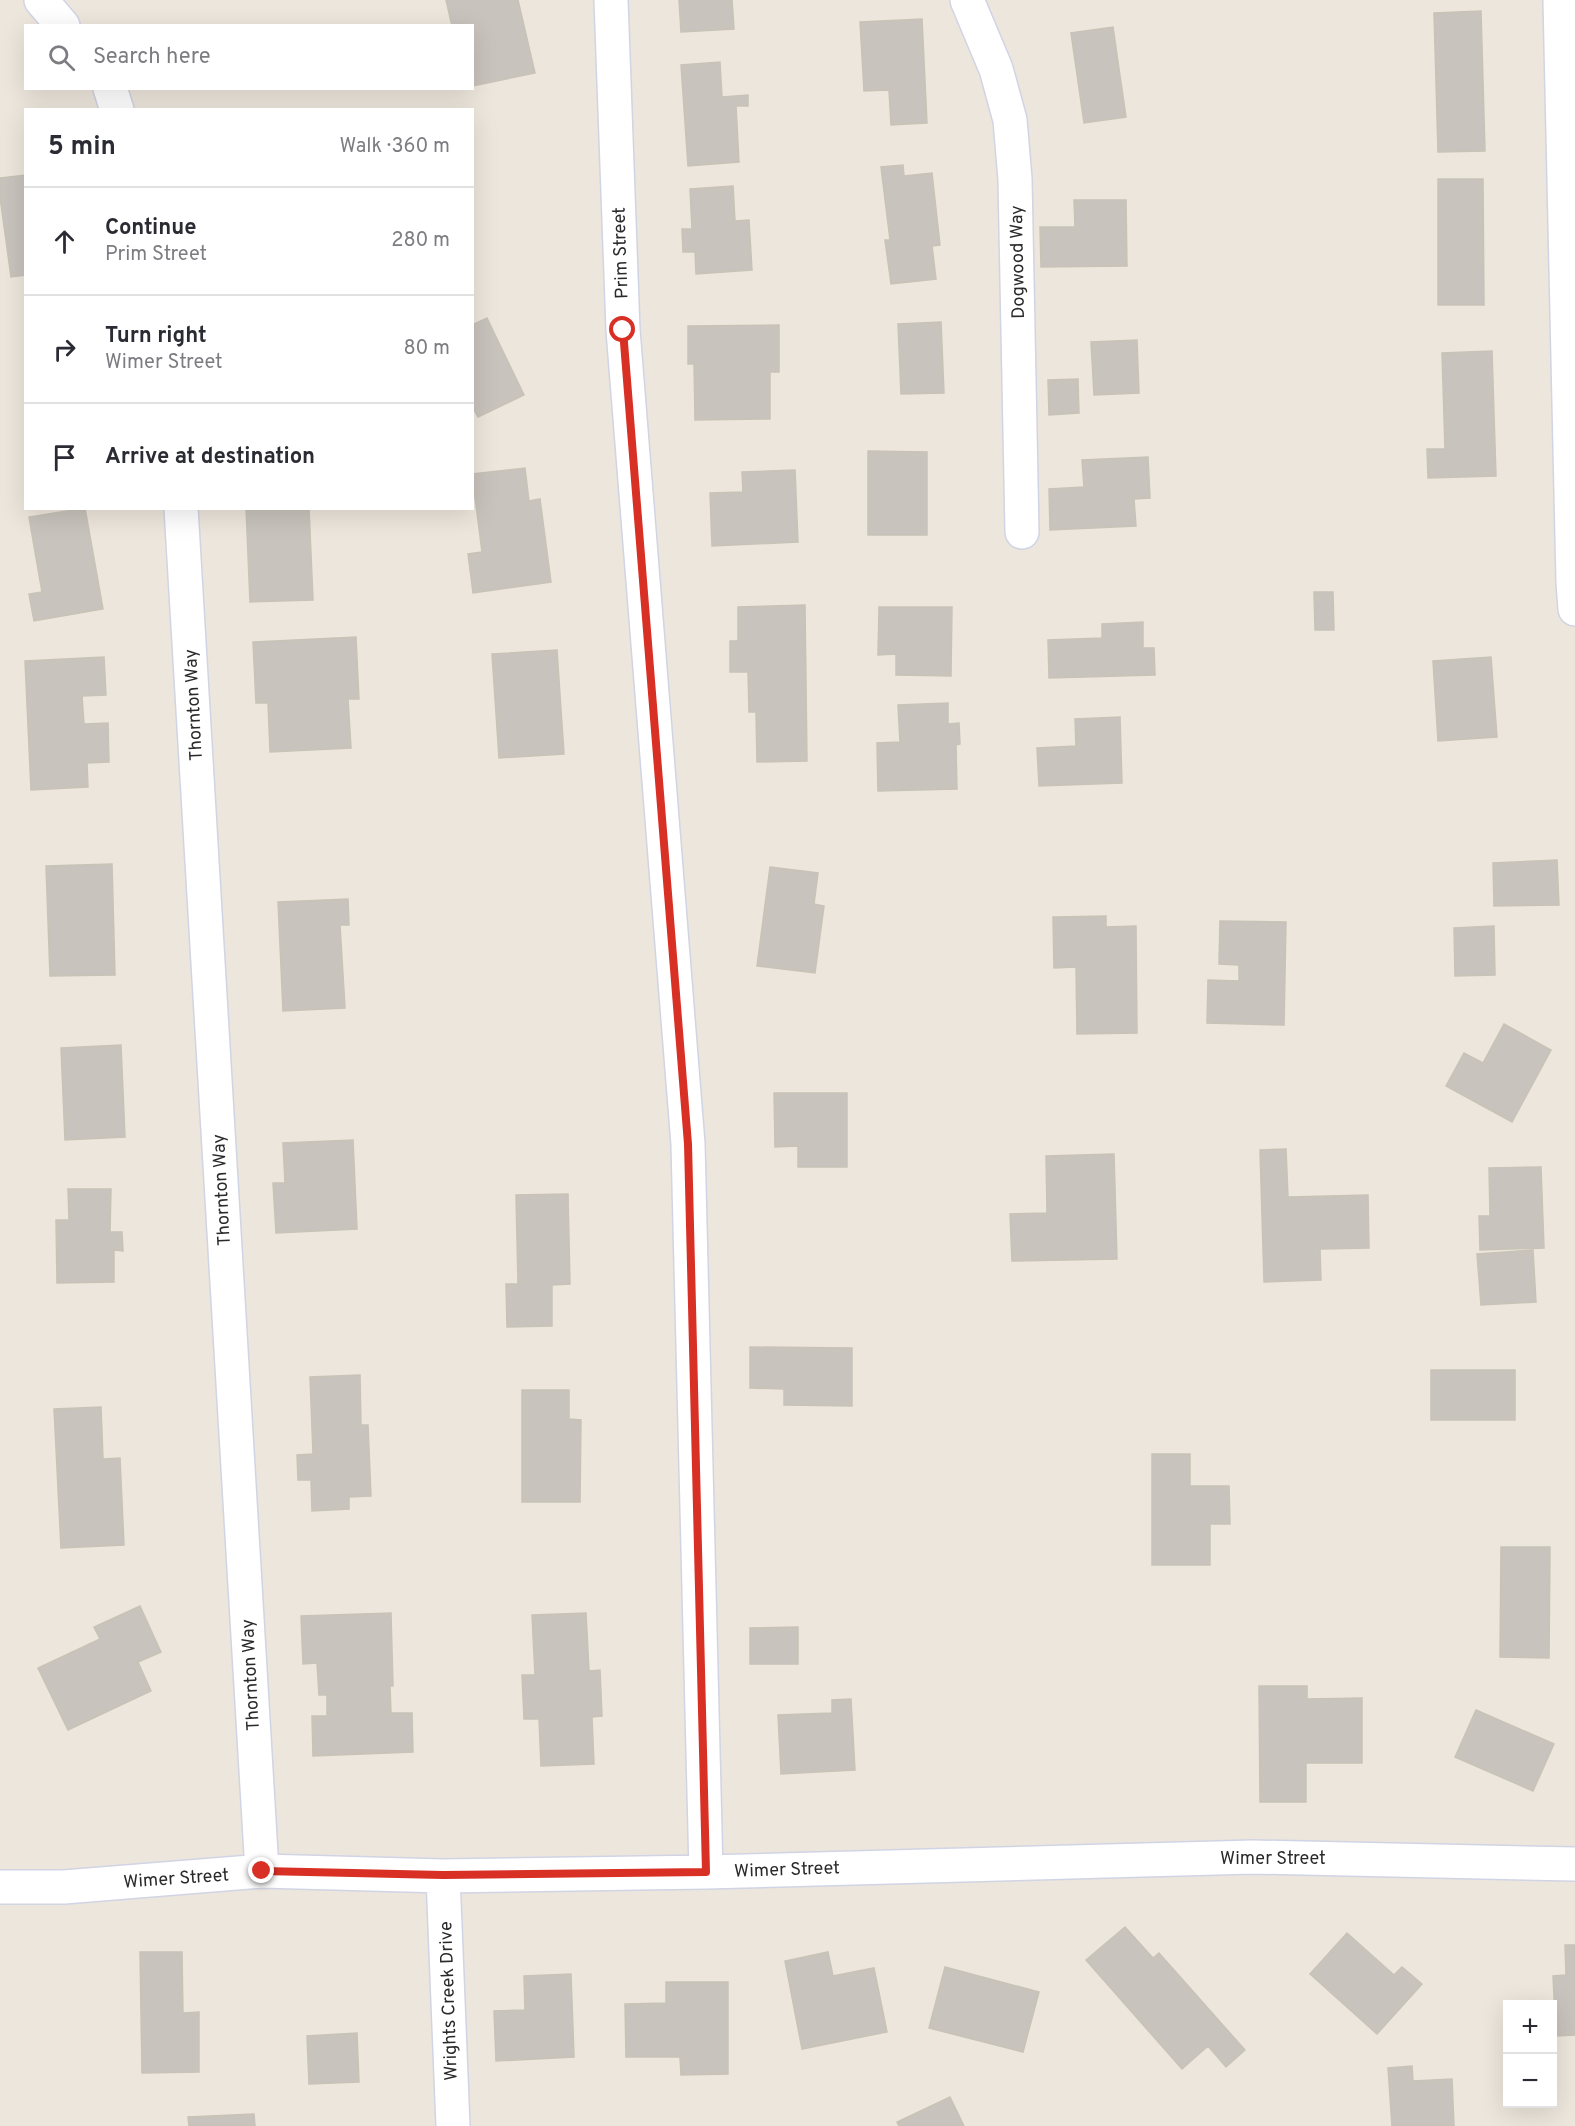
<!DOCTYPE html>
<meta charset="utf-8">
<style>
:root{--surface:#fff;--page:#f7f7f7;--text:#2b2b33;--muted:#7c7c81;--line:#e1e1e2}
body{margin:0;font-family:Overpass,sans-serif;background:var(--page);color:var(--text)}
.controls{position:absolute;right:18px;bottom:18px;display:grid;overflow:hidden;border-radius:0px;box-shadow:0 6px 24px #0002}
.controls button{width:54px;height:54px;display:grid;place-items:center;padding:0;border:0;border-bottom:2px solid var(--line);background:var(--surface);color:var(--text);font:30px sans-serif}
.stop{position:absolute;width:18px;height:18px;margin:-14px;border:4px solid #d93025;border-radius:50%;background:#fff}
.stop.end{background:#d93025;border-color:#fff;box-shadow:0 2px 6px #0008}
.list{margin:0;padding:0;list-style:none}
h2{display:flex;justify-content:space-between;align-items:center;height:78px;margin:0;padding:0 24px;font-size:26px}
h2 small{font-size:20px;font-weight:400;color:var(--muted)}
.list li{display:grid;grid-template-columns:39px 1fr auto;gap:18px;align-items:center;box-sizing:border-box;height:108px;padding:0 24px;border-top:2px solid var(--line)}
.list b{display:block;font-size:22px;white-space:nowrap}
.list p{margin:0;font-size:20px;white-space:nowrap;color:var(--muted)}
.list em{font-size:20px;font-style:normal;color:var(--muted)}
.icon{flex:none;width:33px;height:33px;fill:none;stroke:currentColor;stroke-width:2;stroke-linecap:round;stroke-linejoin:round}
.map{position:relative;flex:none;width:1575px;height:2126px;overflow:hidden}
.search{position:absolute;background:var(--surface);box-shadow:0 6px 24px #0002;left:24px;top:24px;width:450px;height:66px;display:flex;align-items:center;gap:15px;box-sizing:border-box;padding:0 21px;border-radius:0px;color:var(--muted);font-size:22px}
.panel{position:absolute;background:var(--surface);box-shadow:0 6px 24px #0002;left:24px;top:108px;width:450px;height:402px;border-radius:0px}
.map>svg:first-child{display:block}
</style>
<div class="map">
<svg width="1575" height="2126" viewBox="0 0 1575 2126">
<rect width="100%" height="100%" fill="#ede6dc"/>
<path fill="#c8c3bc" stroke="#c8c3b6" stroke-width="1.5" d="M446,0h72l17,73 -63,13v-60h-20z
M679,0h53l2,29 -53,3z
M1481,11l4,140 -47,1 -4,-139z
M922,19l5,104 -36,2 -2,-35 -25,1 -4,-69z
M1113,27l13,90 -42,6 -13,-90z
M720,62l2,35 26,-2v11h-12l3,56 -51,4 -7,-101z
M903,165l1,11 28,-3 8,72 -8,1 4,33 -45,5 -6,-44h5l-9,-73z
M26,175v100l-15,2 -11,-80v-19z
M1438,179h45l1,126h-46z
M733,186l2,35 14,-1 3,50 -56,4 -1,-22h-12l-1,-23h10l-2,-40z
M1074,200h52l1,66 -86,1 -1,-40h35z
M487,318l37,77 -46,22 -6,-11v-81z
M941,322l3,71 -43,1 -3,-70z
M779,325v47h-9v47l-75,1 -1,-56h-6v-38z
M1137,340l2,53 -45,2 -3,-53z
M1492,351l4,125 -68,2 -1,-29h18l-3,-96z
M1078,379l1,34 -30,2 -1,-35z
M868,451l59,1v83h-59z
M1148,457l2,41 -16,1 2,27 -86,4 -1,-41 35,-2 -2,-27z
M525,468l4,33 11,-2 11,83 -78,11 -5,-39 14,-2 -10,-78z
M795,470l3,72 -86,4 -2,-53 33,-1 -1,-20z
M85,508l18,101 -69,12 -5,-27 13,-2 -13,-75z
M246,508h63l4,92 -63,2z
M1314,592h19l1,38h-19z
M805,605l2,156 -50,1 -1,-50h-7l-1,-40h-18v-31h8v-34z
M879,607h73l-1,69 -55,-1v-21l-18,1z
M1143,622v26h11l1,27 -106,3 -1,-38 54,-2v-14z
M356,637l3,62h-11l3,49 -81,4 -2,-49h-12l-3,-61z
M557,650l7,104 -65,4 -7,-104z
M104,657l2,38 -24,1 2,28 24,-1 1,39 -22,1 1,24 -57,3 -6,-129z
M1491,657l6,80 -59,4 -5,-80z
M948,703v21l11,-1 1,21 -4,1 1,44 -79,2 -1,-48 23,-1 -2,-37z
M1120,717l2,66 -83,3 -2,-38 39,-2 -1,-27z
M1557,860l2,45 -65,1 -1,-43z
M112,864l3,111 -65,1 -4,-110z
M770,867l48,6 -4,31 10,2 -9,67 -58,-7z
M348,899l1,26h-9l5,83 -62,3 -5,-109z
M1106,916v11l30,-1 1,107 -60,1 -1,-67 -22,1 -1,-51z
M1220,921l66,1 -2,103 -77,-2 1,-43 31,1v-16l-20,-1z
M1494,926l1,49 -40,1 -1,-48z
M1504,1024l47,26 -39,72 -66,-36 18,-33 19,10z
M121,1045l4,92 -60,3 -4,-92z
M774,1093h73v74h-49v-21l-23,1z
M353,1140l4,89 -81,4 -3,-50h12l-2,-40z
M1286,1149l2,48 80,-2 1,53 -49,1 1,31 -57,2 -4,-132z
M1114,1154l3,105 -105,2 -2,-47 37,-1 -1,-57z
M1541,1167l3,81 -64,2 -1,-34h11l-1,-48z
M68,1189h43l-1,43h12l1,19 -9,-1v32l-57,1 -1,-63h13z
M568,1194l2,90 -18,1v41l-45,1 -1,-43h12l-2,-89z
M1533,1250l3,52 -55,3 -4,-51z
M750,1347l102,1v58l-68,-1v-16l-34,-1z
M1431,1370h84v50h-84z
M360,1375l1,50h7l3,71 -22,1v12l-37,2 -1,-31h-13l-1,-25 16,-1 -3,-77z
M522,1390h47v29l12,1 -1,82h-58z
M101,1407l2,52 17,-1 4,87 -63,3 -7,-139z
M1152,1454h38v32h39l1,38h-20v41h-58z
M1501,1547h49l-1,111 -49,-1z
M140,1606l21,46 -23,10 13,29 -83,39 -30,-62 62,-29 -6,-12z
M391,1613l2,73h-3l1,27h21l1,39 -100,4 -1,-40h15v-21h-8l-2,-32 -14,1 -2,-48z
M586,1613l3,58 11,-1 2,46 -10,1 2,47 -53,2 -2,-47h-15l-2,-44h13l-3,-60z
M798,1627v37h-48v-36z
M1259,1686h48v13l55,-1v65h-56v39h-46z
M851,1699l4,71 -74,4 -3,-59 54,-2v-13z
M1476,1710l78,34 -21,47 -78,-34z
M1125,1927l28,31 6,-5 86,97 -19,17 -18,-21 -26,23 -96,-109z
M1347,1933l47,42 8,-8 20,17 -45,50 -67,-60z
M1565,1945h10v90l-19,1 -3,-60 13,-1z
M140,1952h42l1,61 16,-1v60l-57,1z
M828,1952l5,24 41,-8 13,64 -85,17 -17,-88z
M945,1967l94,25 -16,60 -94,-24z
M571,1974l3,83 -78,4 -2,-50 31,-1 -1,-34z
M666,1982h62v92l-47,1 -1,-18h-54l-1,-53 41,-1z
M357,2033l2,49 -50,2 -2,-48z
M1412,2066l1,15 39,-2 2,47h-62l-4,-58z
M950,2097l14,29h-65l-2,-4z
M254,2114l1,12h-66l-1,-9z"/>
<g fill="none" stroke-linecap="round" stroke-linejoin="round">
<defs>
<path id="street" d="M41,0l22,26
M611,0l12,330 65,814 18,728
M967,0l29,69 14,51 5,59 7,353
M1560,0l13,582 2,27
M110,88l7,22
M181,508l81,1363
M443,1876l10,250
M0,1887h64l198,-16 181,5 263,-4 547,-15 322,7"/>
</defs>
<use href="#street" stroke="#d1d4e4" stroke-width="36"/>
<use href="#street" stroke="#fff" stroke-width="33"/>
</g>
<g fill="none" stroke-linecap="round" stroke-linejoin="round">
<path stroke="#d93025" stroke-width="8" d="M262,1871l181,4 263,-3 -18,-728 -65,-814"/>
</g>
<g text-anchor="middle" stroke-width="5" stroke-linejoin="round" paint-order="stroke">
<g font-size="18" fill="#2a2a2a" stroke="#fff">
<text transform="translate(620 253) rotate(-92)" y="6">Prim Street</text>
<text transform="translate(1017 262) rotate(-91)" y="6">Dogwood Way</text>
<text transform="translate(193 705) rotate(-93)" y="6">Thornton Way</text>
<text transform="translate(221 1190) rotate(-93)" y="6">Thornton Way</text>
<text transform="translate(250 1675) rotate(-93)" y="6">Thornton Way</text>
<text x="1273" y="1864">Wimer Street</text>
<text transform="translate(787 1869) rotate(-2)" y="6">Wimer Street</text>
<text transform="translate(176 1878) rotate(-4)" y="6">Wimer Street</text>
<text transform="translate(448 2001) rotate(-92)" y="6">Wrights Creek Drive</text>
</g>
</g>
</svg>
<div class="controls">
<button>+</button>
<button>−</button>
</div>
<div class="stop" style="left:623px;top:330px"></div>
<div class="stop end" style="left:262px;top:1871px"></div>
<div class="search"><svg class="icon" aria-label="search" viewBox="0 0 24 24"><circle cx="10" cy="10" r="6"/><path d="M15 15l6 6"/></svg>Search here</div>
<section class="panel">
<h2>5 min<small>Walk · 360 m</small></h2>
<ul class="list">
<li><svg class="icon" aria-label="ahead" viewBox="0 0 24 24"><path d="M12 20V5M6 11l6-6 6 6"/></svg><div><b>Continue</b><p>Prim Street</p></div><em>280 m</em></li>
<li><svg class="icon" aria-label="right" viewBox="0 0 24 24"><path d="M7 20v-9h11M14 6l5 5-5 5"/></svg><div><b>Turn right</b><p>Wimer Street</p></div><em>80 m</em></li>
<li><svg class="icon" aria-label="arrive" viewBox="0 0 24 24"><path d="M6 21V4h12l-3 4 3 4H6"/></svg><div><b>Arrive at destination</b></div></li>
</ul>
</section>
</div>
